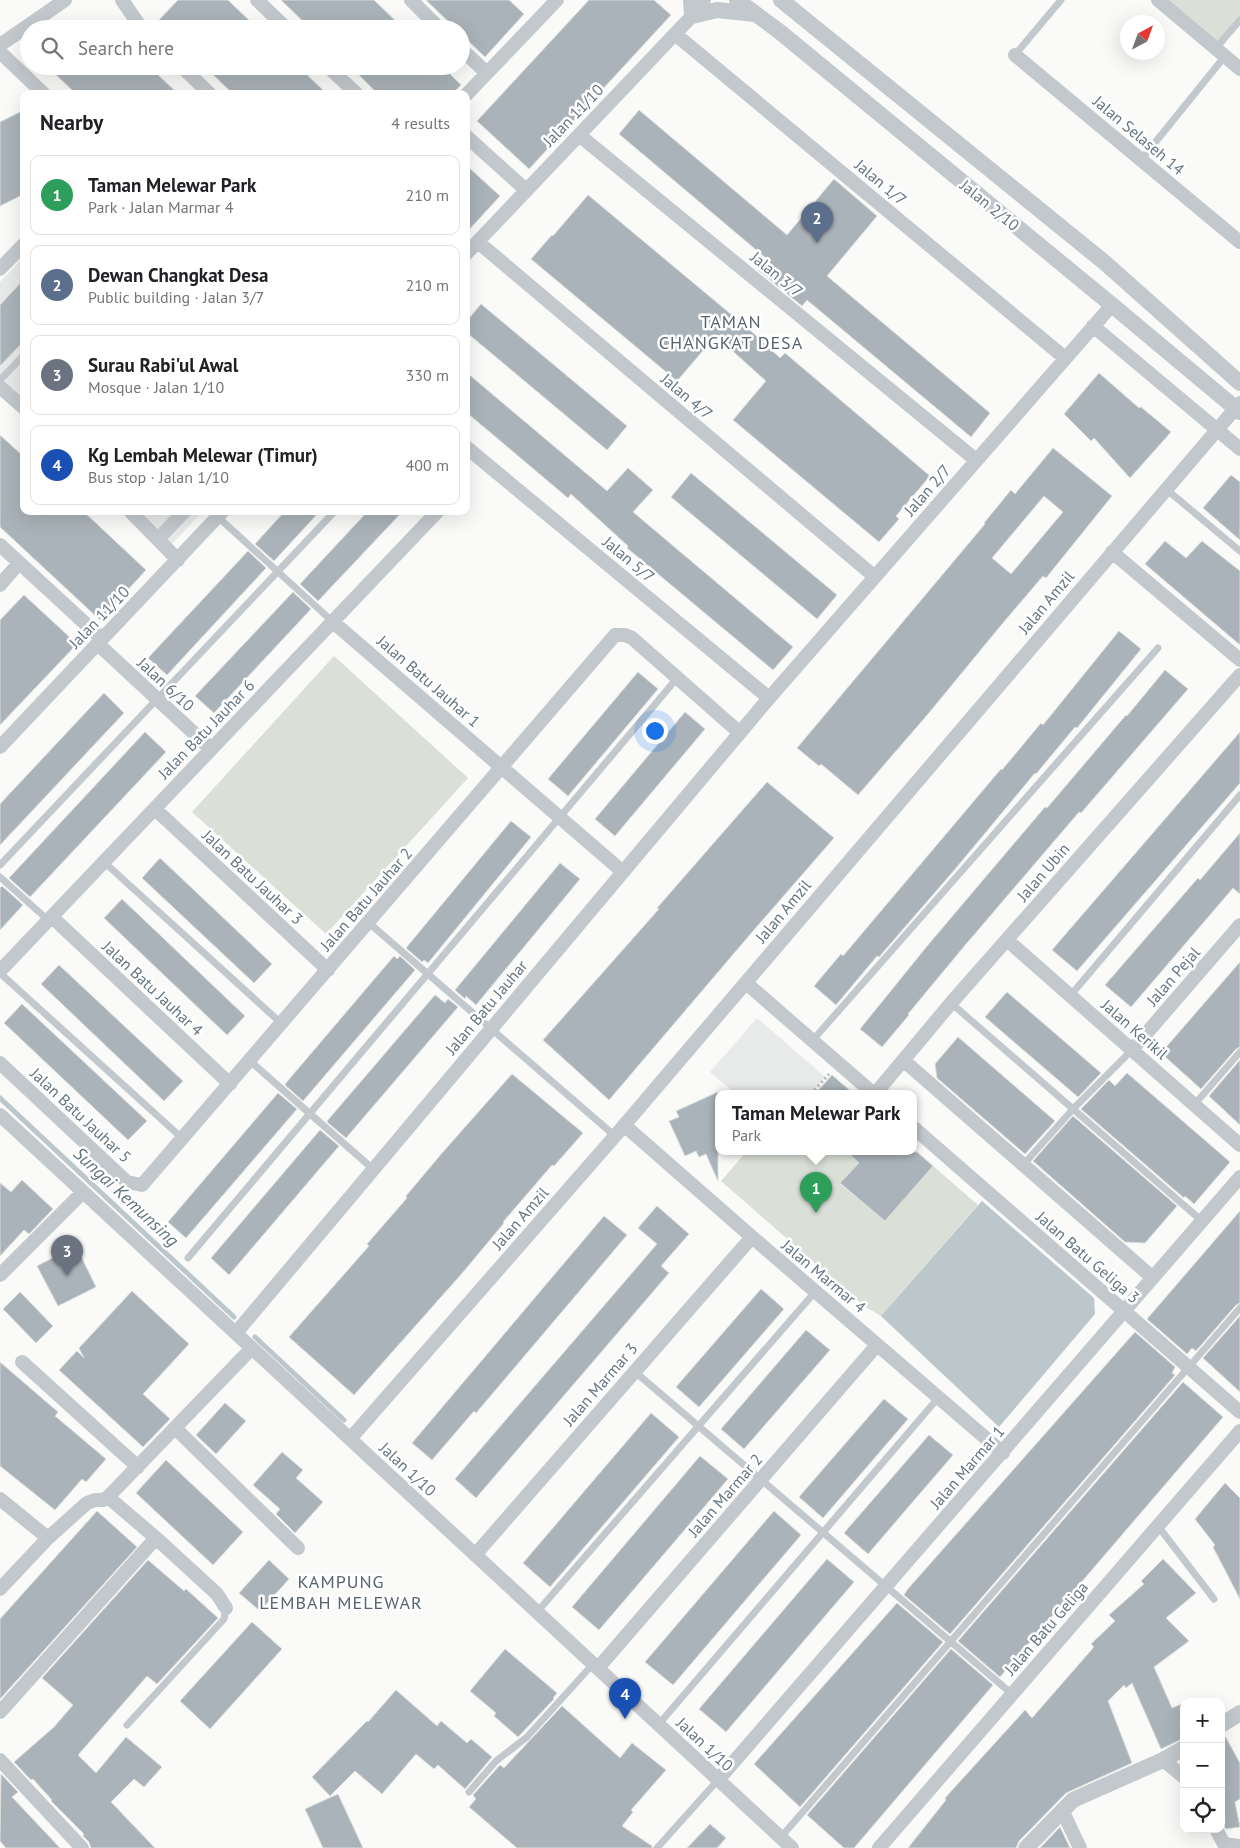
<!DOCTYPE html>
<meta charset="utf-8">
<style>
:root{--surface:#fff;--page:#f6f6f6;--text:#202124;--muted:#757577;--line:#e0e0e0;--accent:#e4572e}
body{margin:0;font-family:"PT Sans",sans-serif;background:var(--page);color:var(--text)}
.controls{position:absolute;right:15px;bottom:15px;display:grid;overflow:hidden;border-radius:10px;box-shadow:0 5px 20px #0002}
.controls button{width:45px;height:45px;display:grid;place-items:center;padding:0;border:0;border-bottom:1px solid var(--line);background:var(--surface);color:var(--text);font:25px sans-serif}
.compass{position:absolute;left:1120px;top:15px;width:45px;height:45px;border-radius:50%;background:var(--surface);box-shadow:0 5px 20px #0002;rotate:41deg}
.you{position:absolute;left:654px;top:730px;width:18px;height:18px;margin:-12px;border:4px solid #fff;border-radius:50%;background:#1a73e8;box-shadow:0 0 0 8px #1a73e833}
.badge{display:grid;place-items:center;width:32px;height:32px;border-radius:50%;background:var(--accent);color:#fff;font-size:16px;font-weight:700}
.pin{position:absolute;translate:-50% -41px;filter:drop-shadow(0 1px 2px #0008)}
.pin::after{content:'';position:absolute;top:26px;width:18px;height:15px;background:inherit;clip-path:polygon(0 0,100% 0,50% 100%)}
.popup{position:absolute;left:715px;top:1090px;width:202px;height:65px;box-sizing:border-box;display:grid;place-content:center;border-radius:10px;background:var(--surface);filter:drop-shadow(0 1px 4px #0005);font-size:16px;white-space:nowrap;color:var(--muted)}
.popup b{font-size:19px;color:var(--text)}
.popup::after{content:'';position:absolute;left:50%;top:100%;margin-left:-10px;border:10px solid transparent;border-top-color:var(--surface)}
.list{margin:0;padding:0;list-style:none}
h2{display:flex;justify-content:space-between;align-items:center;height:65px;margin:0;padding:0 20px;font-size:21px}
h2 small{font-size:16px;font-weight:400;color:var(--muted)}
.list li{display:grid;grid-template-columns:32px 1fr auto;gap:15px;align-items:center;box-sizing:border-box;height:80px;margin:0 10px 10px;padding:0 10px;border:1px solid var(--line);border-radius:10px}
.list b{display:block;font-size:19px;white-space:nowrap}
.list p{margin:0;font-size:16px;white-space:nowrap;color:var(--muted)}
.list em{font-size:16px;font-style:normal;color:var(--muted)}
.icon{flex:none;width:28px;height:28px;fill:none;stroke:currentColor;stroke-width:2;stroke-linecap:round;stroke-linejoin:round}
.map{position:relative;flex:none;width:1240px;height:1848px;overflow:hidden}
.search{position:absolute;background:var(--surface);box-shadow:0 5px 20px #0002;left:20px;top:20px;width:450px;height:55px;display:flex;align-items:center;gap:12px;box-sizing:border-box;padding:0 18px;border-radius:28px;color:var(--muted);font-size:19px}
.panel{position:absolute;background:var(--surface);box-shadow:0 5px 20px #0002;left:20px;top:90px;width:450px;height:425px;border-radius:10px}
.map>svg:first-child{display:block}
</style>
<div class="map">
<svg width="1240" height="1848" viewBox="0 0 1240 1848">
<rect width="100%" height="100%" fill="#fafaf8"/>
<path fill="#e8e9e9" d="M24,257v149l-24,-22v-102z
M136,511h67l-31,33z
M757,1018l68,59 -15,17h-74l-26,-22z"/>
<path fill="#dadfd7" d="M1158,0h82v17l-24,31z
M334,656l134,122 -142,156 -134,-122z
M746,1152h101l12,11 -19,21 45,37 48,-55 45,39 -97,111 -17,-10 -143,-125z"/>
<path fill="#bbc7cb" d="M982,1201l112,97 1,16 -96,113 -118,-111z"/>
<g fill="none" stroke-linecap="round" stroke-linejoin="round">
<path stroke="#bbc7cb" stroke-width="5" d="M0,1098l234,219
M255,1337l89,83"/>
</g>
<path fill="#aab3b9" stroke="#dcdcda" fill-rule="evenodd" d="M178,0h50l30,29h-94l-7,-7z
M281,0h93l30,29h-93z
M426,0h83l15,14 -39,43 -24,-23v-5h-5z
M589,0h65l17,15 -142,154 -52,-48z
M47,66h102l29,28h-102z
M204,66h94l29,28h-94z
M350,66h92l19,19 -9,9h-74z
M24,110v84l-24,12v-84z
M639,110l148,125 47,-56 43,37 -50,60 163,137 -19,24 -164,-137 -5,6 -44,-36 9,-11 -148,-125z
M466,165l34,31 -34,37z
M588,195l163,136 29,27 5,-5 145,123 -34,40 3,3 -20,23 -146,-122 33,-39 -49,-44 -3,4 -2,-1 -35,41 -146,-122 21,-24 1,1z
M24,279v62l-24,25v-61z
M481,304l146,122 -20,24 -141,-118v-10z
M466,372l141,119 21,-23 25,22 -20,22 160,135 -20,23 -146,-122 1,-2 -57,-52 -3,4 -102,-86z
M1099,373l40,35 2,-1 30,25 -41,46 -36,-40 -3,3 -27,-27z
M0,435l24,22v54h59l63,59 -46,50 -100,-93z
M1053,448l59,48 -66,82 -3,-2 -41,48 -74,90 -70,81 -37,-31 -2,2 -22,-18 188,-224 -1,-1 27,-33 4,4zM1044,496l19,16 -52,62 -19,-16z
M691,473l146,122 -20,24 -146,-122z
M1231,475l9,7v58l-37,-32z
M285,511h35l-46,50 -19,-17z
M368,511h35l-85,90 -18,-17z
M1165,541l21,17 16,-17 38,30v74l-95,-81z
M248,551l18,17 -99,107 -19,-17z
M293,592l18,17 -97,104 -19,-17z
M24,595l53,49 -77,81v-105z
M1119,631l22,18 -64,79 -2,-1 -39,47 -1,-1 -79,95 -77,89 -2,-1 -41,49 -22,-19 27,-32 2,2 158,-187 1,1 39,-47 2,2z
M1165,670l23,19 -107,124 -2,-1 -118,138 -53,64 1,1 -27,32 -22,-18 68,-84 117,-138 2,1 79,-93 1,1z
M638,672l20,17 -90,107 -20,-17z
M104,693l20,20 -124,132v-41z
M685,712l20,17 -90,107 -20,-17z
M145,732l21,20 -136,145 -21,-19z
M1240,732v51l-163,188 -25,-21z
M767,782l67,56 -81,93 -144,169 -66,-60 116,-131 -2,-1z
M511,821l20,16 -103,126 -4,-3 -2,2 -16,-14z
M1240,833v61l-7,-6 -102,119 -26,-22 93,-107 2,2z
M160,858l112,106 -18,19 -112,-105z
M560,863l20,16 -104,126 -10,-9 -1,3 -10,-9z
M2,886l21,19 -23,25v-42z
M122,899l123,117 -18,19 -123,-117z
M394,956l3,3 3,-3 15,14 -112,131 -18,-16 1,-2z
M1240,962v85l-4,2 -35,40 -40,-36z
M59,965l124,116 -19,20 -123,-117z
M1007,992l94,81 -23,24 -93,-80z
M435,995l10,8 3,-4 10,8 -112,131 -19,-16 1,-2z
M22,1004l125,117 -19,19 -124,-117z
M958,1037l97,84 -30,33 -88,-76 -2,-14z
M1240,1060v65l-31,-29z
M1127,1073l103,89 -36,42 -9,-8 -1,2 -103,-89 28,-29 6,6z
M512,1074l71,59 -29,33 -2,-1 -49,57 1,1 -40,48 -110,124 -65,-58 80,-91 -2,-2 40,-46 -1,-2 37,-44z
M832,1075l22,19h-39z
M718,1092v89l-12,-27 -7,3 -3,-6 -11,5 -16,-35 10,-4 -3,-6z
M278,1093l19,16 -111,129 -18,-16z
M1073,1116l104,90 -32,37 -20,-1 -92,-81z
M320,1130l19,16 -110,129 -18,-17z
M847,1152h70l16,14 -48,55 -45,-38 19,-20z
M22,1180l31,29 -24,25 -5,-4 -24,26v-73l11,9z
M657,1206l32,28 -28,32 8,7 -193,225 -21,-19 202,-235 -19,-16z
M1240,1211v92l-4,2 -40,46 -4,-3 -5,6 -40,-35z
M604,1216l23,19 -151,178 -2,-2 -42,49 -20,-17z
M76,1246l20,41 -38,19 -21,-40z
M761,1289l23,20 -85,98 -23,-20z
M132,1291l57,53 -46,50 27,25 -27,28 -84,-77 18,-19 7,7 -5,-10z
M20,1292l33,34 -17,17 -33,-34z
M1240,1316v76l-37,-34z
M806,1330l24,20 -86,99 -23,-20z
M1135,1332l40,35 -3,6 3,2 -225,259 -46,-39 3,-5z
M0,1362l58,50 -3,4 51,43 -20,23 -4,-3 -27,31 -55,-44z
M1183,1382l40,35 -223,260 -42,-36z
M884,1399l24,20 -85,99 -24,-21z
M225,1403l21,18 -30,33 -20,-19z
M651,1413l28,24 -129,150 -27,-24z
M929,1435l24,20 -85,99 -24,-21z
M282,1452l21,18 -7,8 27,24 -28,31 -19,-19 4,-5 -27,-24z
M700,1456l28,23 -129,151 -27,-23z
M166,1460l77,72 -30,33 -77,-72z
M1225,1483l15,15v101l-27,-52 2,-2 -20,-26z
M97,1511l40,36 -137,152v-80z
M774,1511l27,24 -128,150 -28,-23z
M827,1559l27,23 -128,150 -27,-23z
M1163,1559l33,34 -30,25 23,23 -35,26 18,41 12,-5v35l-23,11 -29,-66 -6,5 -2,-3 -16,16 24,62 -66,30 -47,48 -3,7h-108l38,-48 -1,-2 80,-88 7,8 62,-71 -3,-3 24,-23 -6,-6 35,-31 -3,-3z
M148,1560l36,31 2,-2 32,29 -61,66 -10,-8 -69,79 18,18 30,-36 36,30 -18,20 -10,-8 -23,23 44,46h-64l-2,-6 -6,-6 1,-2 -33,-33 1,-1 -19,-21 -2,1 -17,-18 40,-35 19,-22 -31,-27z
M269,1560l20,19 -29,32 -21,-18z
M897,1603l46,39 -143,165 -46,-43z
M252,1622l30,27 -72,80 -30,-28z
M505,1649l52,44 -4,5 1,1 -36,38 -24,-21 2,-3 -26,-22z
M951,1649l42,36 -139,163h-10l-37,-33z
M396,1690l41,36 4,-5 26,22 4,-4 21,18 -27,32 -27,-24 -4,4 -18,-15 -34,40 -27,-23 -25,25 -18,-19 55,-56 1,1z
M562,1706l58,52 12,-15 34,27 -35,40 2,2 -11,14 30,20v2h-135l-48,-41 7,-8 -3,-4 27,-30 4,3z
M1224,1734l16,29v36l-5,3 5,25 -14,2 -5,-7v-87z
M1,1774l17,18 -6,5 48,51h-54l-6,-7z
M338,1794l25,54h-40l-18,-39z
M710,1824l16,14 -9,10h-30z
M1060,1827l10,21h-30z"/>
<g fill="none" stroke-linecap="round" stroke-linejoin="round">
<path stroke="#bbbfc2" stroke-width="3" stroke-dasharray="2.5 2.5" stroke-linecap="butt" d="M811,1094l18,-20"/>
<path stroke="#c3c8cc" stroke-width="7" d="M1216,48l24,-28
M1014,56l47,-56
M1141,160l84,-104
M0,380l24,-25
M1166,489l74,62
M218,517l115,105
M104,862l178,162
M0,865l335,-354
M0,877l48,43
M369,923l246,213
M0,973l183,166
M1070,996l170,-201
M951,1003l251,218
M812,1041l346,-393
M250,1061l123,108
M1194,1105l46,-53
M1023,1165l50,-56 59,-59
M188,1258l490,-581
M634,1371l378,323
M1158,1526l56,73
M537,1612l278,-320
M659,1724l279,-326
M127,1725l97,-106 2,-11
M469,1792l27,-31 31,-24 66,-73
M781,1837l459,-529
M657,1848l61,-68"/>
<path stroke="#c3c8cc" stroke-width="14" d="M122,0l20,29
M257,0l30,29
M411,0l29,29
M1158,0l82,69
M675,34l390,324
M0,45l65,-45
M461,49l26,24
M0,52l44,42
M1015,55l225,187
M181,66l29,28
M327,66l30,28
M466,95l91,-95
M579,135l397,325
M466,136l60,54
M478,242l397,335
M466,254l226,-238 12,-16
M0,269l24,-25
M1093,326l147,123
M0,387l24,21
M466,447l303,251
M130,511l48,49
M158,539l27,-28
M0,545l102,94
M1112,552l128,108
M0,585l19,-22
M333,622l290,250
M98,644l113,105
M0,747l223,-236
M155,809l173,161
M52,917l178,167
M1007,940l233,205
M0,971l438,-460
M746,983l128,111
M1132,1050l108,-125
M903,1060l250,218
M0,1063l127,119 15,3 473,-550h10l7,3 108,95
M875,1094l76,-91 289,-328
M0,1115l792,733
M624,1125l128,112 251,216
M914,1128l326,284
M0,1275l83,-83
M236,1333l528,-629 348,-399
M22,1362l116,105
M175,1428l123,120
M350,1439l265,-303 625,-733
M108,1497l48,41 61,56 9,14
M0,1499l48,39
M475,1555l277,-318
M0,1589l48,-51 39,-35 8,-3h8l5,-3 144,-149
M598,1668l279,-323
M0,1712l156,-174
M0,1760l82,88
M1163,1760l21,17
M718,1780l522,-603
M1062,1810l18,38
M1216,1829l8,15 16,2
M879,1848l361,-417"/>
<path stroke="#c3c8cc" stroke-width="16" d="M691,0l1,16 25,-6 39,4
M737,0l43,32 332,273 128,107
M781,0l323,262 136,121
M1221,1725l19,-12
M1026,1848l47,-48 90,-40 21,-12"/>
</g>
<g text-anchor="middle" stroke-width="5" stroke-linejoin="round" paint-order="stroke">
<g font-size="16" fill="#657683" stroke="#fff">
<text transform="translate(573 115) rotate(-46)" y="6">Jalan 11/10</text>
<text transform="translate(1139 135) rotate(40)" y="6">Jalan Selaseh 14</text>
<text transform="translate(881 182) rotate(40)" y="6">Jalan 1/7</text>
<text transform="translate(990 205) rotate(39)" y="6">Jalan 2/10</text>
<text transform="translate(777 274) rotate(39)" y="6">Jalan 3/7</text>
<text transform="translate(687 396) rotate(40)" y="6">Jalan 4/7</text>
<text transform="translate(927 490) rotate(-49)" y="6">Jalan 2/7</text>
<text transform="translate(629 559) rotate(40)" y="6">Jalan 5/7</text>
<text transform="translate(1046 602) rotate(-50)" y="6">Jalan Amzil</text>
<text transform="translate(99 617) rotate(-46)" y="6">Jalan 11/10</text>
<text transform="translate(429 681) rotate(41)" y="6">Jalan Batu Jauhar 1</text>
<text transform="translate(166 684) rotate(43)" y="6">Jalan 6/10</text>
<text transform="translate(206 729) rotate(-46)" y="6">Jalan Batu Jauhar 6</text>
<text transform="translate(1043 872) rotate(-49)" y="6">Jalan Ubin</text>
<text transform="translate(253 877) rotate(43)" y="6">Jalan Batu Jauhar 3</text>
<text transform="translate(366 899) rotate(-49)" y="6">Jalan Batu Jauhar 2</text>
<text transform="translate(783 911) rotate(-50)" y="6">Jalan Amzil</text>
<text transform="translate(1173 976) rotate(-49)" y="6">Jalan Pejal</text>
<text transform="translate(153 988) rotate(43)" y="6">Jalan Batu Jauhar 4</text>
<text transform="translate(486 1007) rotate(-50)" y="6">Jalan Batu Jauhar</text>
<text transform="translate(1135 1029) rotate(41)" y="6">Jalan Kerikil</text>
<text transform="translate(81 1115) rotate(43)" y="6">Jalan Batu Jauhar 5</text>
<text transform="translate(520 1218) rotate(-49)" y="6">Jalan Amzil</text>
<text transform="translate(1088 1257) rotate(41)" y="6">Jalan Batu Geliga 3</text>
<text transform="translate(824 1276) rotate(40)" y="6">Jalan Marmar 4</text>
<text transform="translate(600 1384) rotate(-49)" y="6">Jalan Marmar 3</text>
<text transform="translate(967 1467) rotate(-49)" y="6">Jalan Marmar 1</text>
<text transform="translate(408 1469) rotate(43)" y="6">Jalan 1/10</text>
<text transform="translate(725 1495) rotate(-49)" y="6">Jalan Marmar 2</text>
<text transform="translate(1046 1628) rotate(-49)" y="6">Jalan Batu Geliga</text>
<text transform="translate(705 1744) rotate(43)" y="6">Jalan 1/10</text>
</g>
<g font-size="18" letter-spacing="1" fill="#57646e" stroke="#fff">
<text x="731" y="328">TAMAN<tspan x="731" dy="21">CHANGKAT DESA</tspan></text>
<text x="341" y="1588">KAMPUNG<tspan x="341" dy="21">LEMBAH MELEWAR</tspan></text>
</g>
<g font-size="18" font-style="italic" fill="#60757c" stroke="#fff">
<text transform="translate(126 1197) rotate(43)" y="6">Sungai Kemunsing</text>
</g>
</g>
</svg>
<div class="controls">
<button>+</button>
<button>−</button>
<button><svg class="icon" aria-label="locate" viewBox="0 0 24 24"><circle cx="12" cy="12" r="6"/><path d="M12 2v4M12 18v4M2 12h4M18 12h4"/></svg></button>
</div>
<svg class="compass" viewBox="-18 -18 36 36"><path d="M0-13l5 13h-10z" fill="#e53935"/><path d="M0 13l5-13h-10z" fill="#757577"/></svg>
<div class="you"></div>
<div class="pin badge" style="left:816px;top:1213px;background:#2e9e5b">1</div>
<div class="popup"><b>Taman Melewar Park</b>Park</div>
<div class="pin badge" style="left:817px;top:243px;background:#5c6f8a">2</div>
<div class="pin badge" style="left:67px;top:1276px;background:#6b7280">3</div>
<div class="pin badge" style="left:625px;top:1719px;background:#1a4fb4">4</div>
<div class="search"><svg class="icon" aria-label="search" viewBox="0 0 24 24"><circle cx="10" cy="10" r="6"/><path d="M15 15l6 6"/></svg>Search here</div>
<section class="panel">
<h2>Nearby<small>4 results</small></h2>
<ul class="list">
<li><span class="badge" style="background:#2e9e5b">1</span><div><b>Taman Melewar Park</b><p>Park · Jalan Marmar 4</p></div><em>210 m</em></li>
<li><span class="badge" style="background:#5c6f8a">2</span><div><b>Dewan Changkat Desa</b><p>Public building · Jalan 3/7</p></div><em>210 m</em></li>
<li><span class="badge" style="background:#6b7280">3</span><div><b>Surau Rabi'ul Awal</b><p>Mosque · Jalan 1/10</p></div><em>330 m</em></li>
<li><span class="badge" style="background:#1a4fb4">4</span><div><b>Kg Lembah Melewar (Timur)</b><p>Bus stop · Jalan 1/10</p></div><em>400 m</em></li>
</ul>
</section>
</div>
